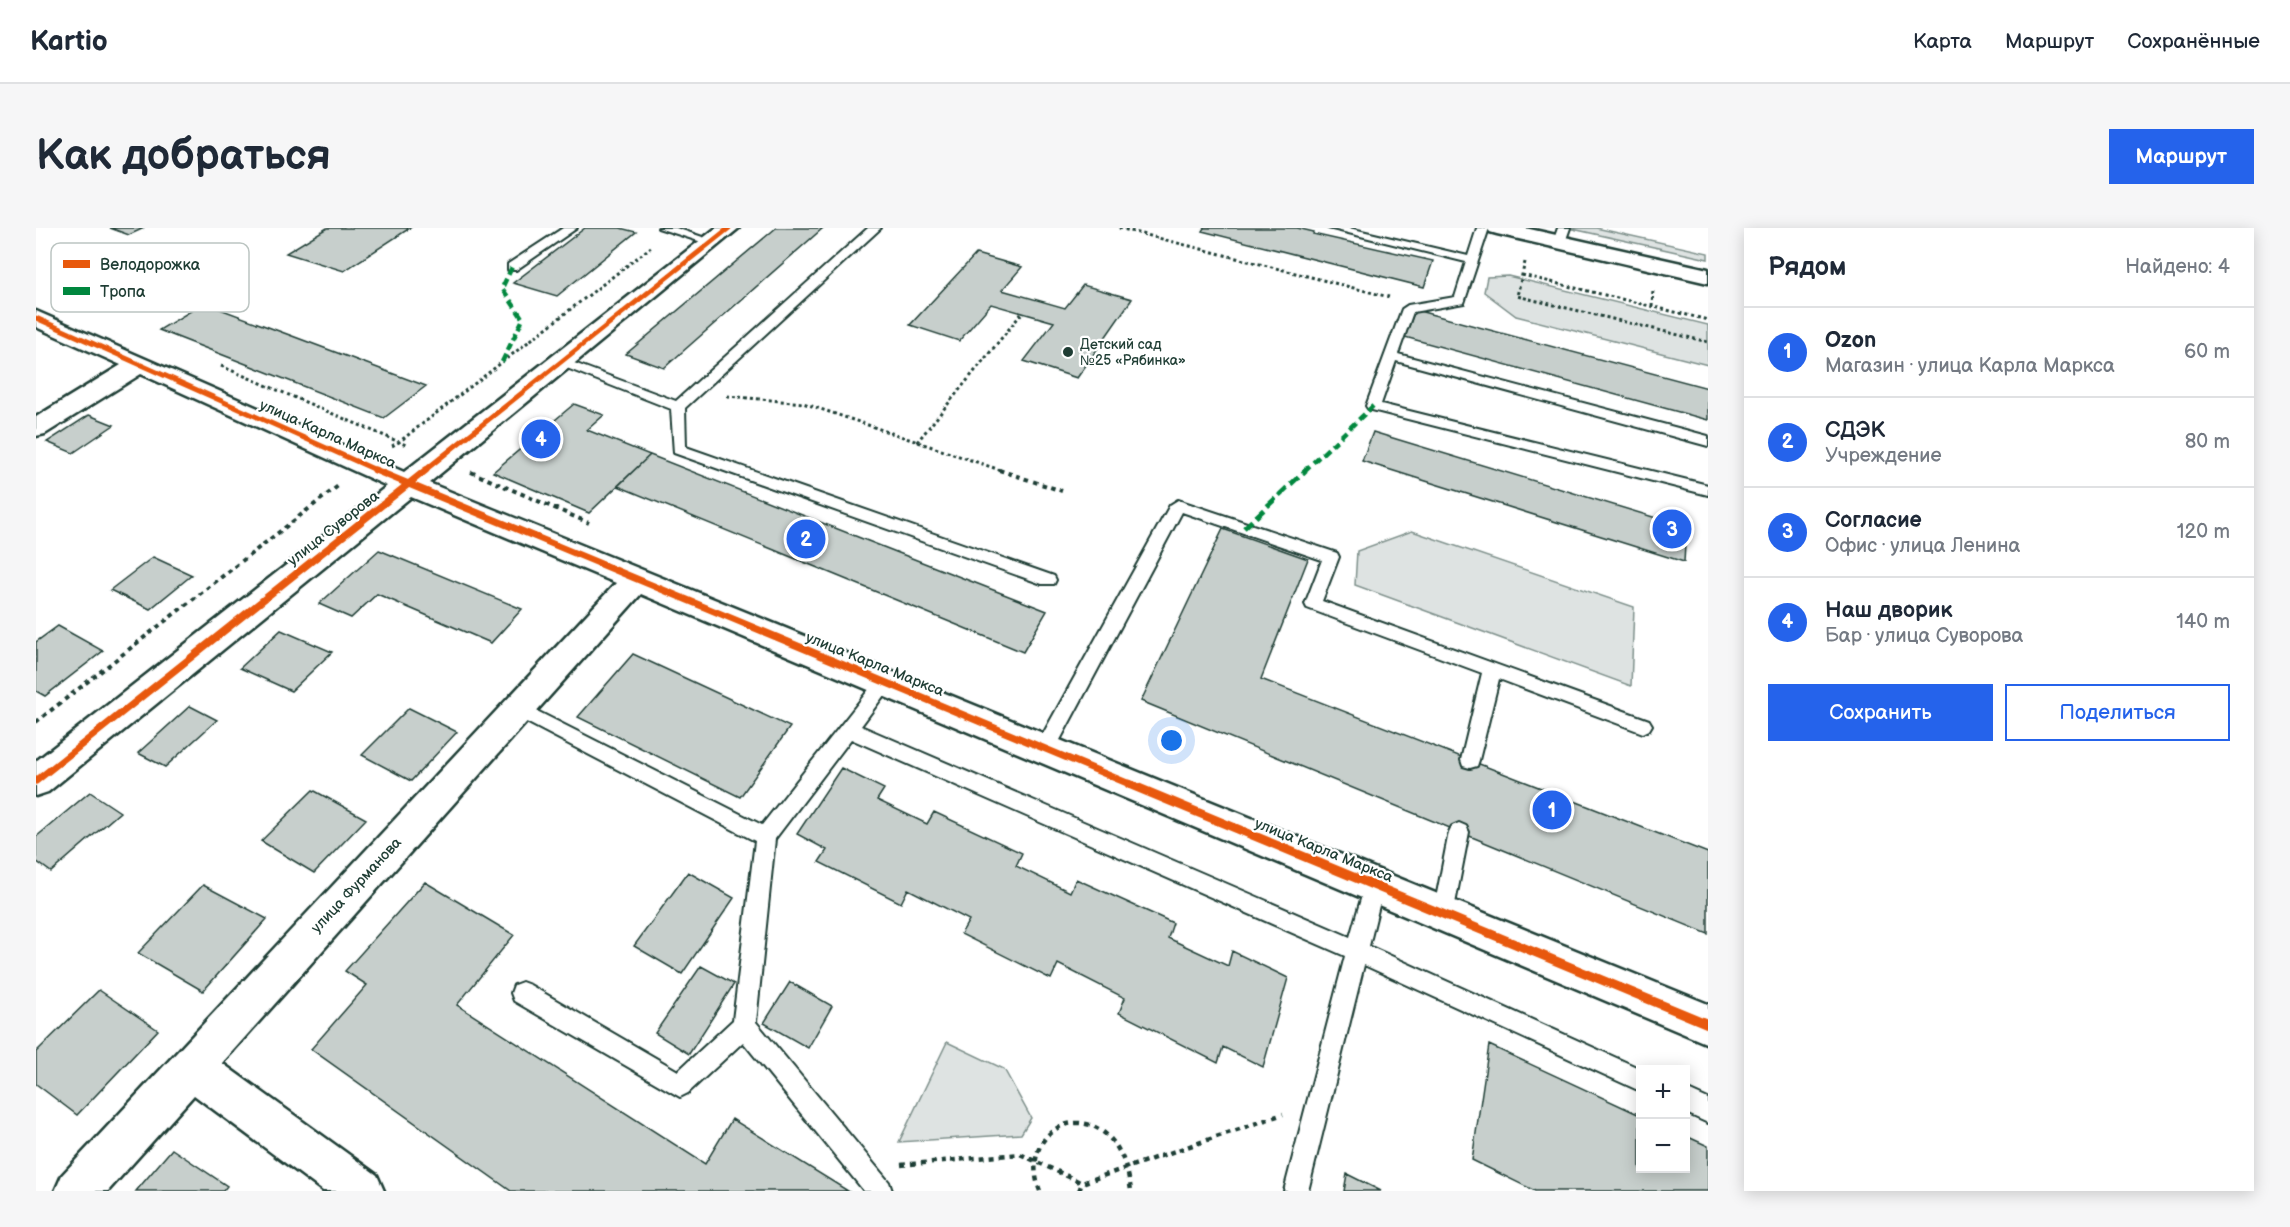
<!DOCTYPE html>
<html lang="ru">
<meta charset="utf-8">
<style>
:root{--surface:#fff;--page:#f6f6f7;--text:#1f2937;--muted:#747a83;--line:#e0e1e3;--accent:#2563eb}
body{margin:0;font-family:"Balsamiq Sans",sans-serif;background:var(--page);color:var(--text)}
.controls{position:absolute;right:18px;bottom:18px;display:grid;overflow:hidden;border-radius:0px;box-shadow:0 3px 15px #0003}
.controls button{width:54px;height:54px;display:grid;place-items:center;padding:0;border:0;border-bottom:2px solid var(--line);background:var(--surface);color:var(--text);font:30px sans-serif}
.you{position:absolute;left:1136px;top:513px;width:21px;height:21px;margin:-15px;border:4px solid #fff;border-radius:50%;background:#1a73e8;box-shadow:0 0 0 9px #1a73e833}
.badge{display:grid;place-items:center;width:39px;height:39px;border-radius:50%;background:var(--accent);color:#fff;font-size:20px;font-weight:700}
.pin{position:absolute;translate:-50% -50%;border:3px solid #fff;box-shadow:0 2px 6px #0006}
.list{margin:0;padding:0;list-style:none}
h2{display:flex;justify-content:space-between;align-items:center;height:78px;margin:0;padding:0 24px;font-size:26px}
h2 small{font-size:20px;font-weight:400;color:var(--muted)}
.list li{display:grid;grid-template-columns:39px 1fr auto;gap:18px;align-items:center;box-sizing:border-box;height:90px;padding:0 24px;border-top:2px solid var(--line)}
.list b{display:block;font-size:22px;white-space:nowrap}
.list p{margin:0;font-size:20px;white-space:nowrap;color:var(--muted)}
.list em{font-size:20px;font-style:normal;color:var(--muted)}
.actions{display:flex;gap:12px;padding:18px 24px}
.actions a{flex:1;padding:14px 0;border:2px solid var(--accent);border-radius:0px;text-align:center;font-size:21px;color:var(--accent)}
.actions .main{background:var(--accent);color:#fff}
.map{position:relative;flex:none;width:1672px;height:963px;overflow:hidden;border-radius:0px}
header{display:flex;align-items:center;gap:36px;box-sizing:border-box;height:84px;padding:0 30px;background:var(--surface);border-bottom:2px solid var(--line)}
header strong{font-size:28px}
nav{display:flex;gap:33px;margin-inline-start:auto;font-size:21px}
.intro{display:flex;align-items:center;justify-content:space-between;box-sizing:border-box;height:144px;padding:0 36px}
h1{margin:0;font-size:42px}
.button{padding:15px 27px;border-radius:0px;background:var(--accent);color:#fff;font-size:21px;font-weight:700}
main{display:flex;gap:36px;padding:0 36px}
aside{flex:1;background:var(--surface);border-radius:0px;box-shadow:0 3px 15px #0003}
.map>svg:first-child{display:block}
</style>
<header>
<strong>Kartio</strong>
<nav><a>Карта</a><a>Маршрут</a><a>Сохранённые</a></nav>
</header>
<div class="intro"><h1>Как добраться</h1><a class="button">Маршрут</a></div>
<main>
<div class="map">
<svg width="1672" height="963" viewBox="0 0 1672 963">
<rect width="100%" height="100%" fill="#fff"/>
<filter id="ink" filterUnits="userSpaceOnUse"><feTurbulence type="fractalNoise" baseFrequency=".0167" numOctaves="2"/><feDisplacementMap in="SourceGraphic" scale="12" xChannelSelector="R" yChannelSelector="G"/><feConvolveMatrix kernelMatrix="1 2 1 2 8 2 1 2 1" color-interpolation-filters="sRGB"/></filter>
<g filter="url(#ink)">
<path fill="#dee3e2" stroke="#7e908b" stroke-width="1.5" d="M1532,0h28l112,25v6z
M1472,48l200,49v40l-192,-49 -32,-24 3,-15z
M1376,303l222,76 -3,79 -276,-101 2,-34z
M911,814l57,27 27,49 -10,16 -122,8z"/>
<path fill="#c7cfcc" stroke="#1f3d34" stroke-width="1.5" d="M74,0h34l-15,7z
M291,0h83l-66,43 -58,-18z
M549,0h35l16,4 -79,64 -44,-13z
M740,0h47l-159,140 -38,-14z
M1168,0h93l17,4 -1,2 120,27 -9,26 -222,-56z
M940,26l46,13 -20,23 63,18 18,-23 49,14 -55,79 -53,-17 30,-39 -63,-18 -32,37 -49,-16z
M168,75l222,83 -42,32 -225,-88z
M1379,82l293,78v32l-303,-83z
M538,176l30,11 -17,15 63,25 -61,58 -96,-41z
M53,187l25,10 -41,28 -26,-11z
M1337,204l313,95 -2,35 -322,-101z
M614,227l218,86 179,70 -24,41 -405,-166z
M1187,301l85,30 -47,120 447,174v81l-567,-233z
M343,322l143,59 -31,34 -114,-49 -26,24 -32,-14z
M117,329l39,18 -42,34 -40,-19z
M22,398l45,25 -58,45 -9,-5v-49z
M245,402l51,22 -41,39 -51,-23z
M597,426l157,73 -50,70 -162,-80z
M154,478l27,14 -52,47 -27,-14z
M373,480l48,24 -46,49 -49,-26z
M805,540l43,21 -7,11 50,24 7,-12 88,41 -6,13 54,26 6,-13 97,44 -5,15 60,28 4,-15 56,27 -25,89 -40,-20 -5,16 -99,-50 6,-15 -67,-34 -7,15 -90,-45 8,-14 -61,-31 -7,14 -82,-41 8,-12 -30,-16z
M277,562l53,29 -52,54 -53,-32z
M54,564l30,20 -69,60 -15,-11v-24z
M652,644l46,26 -52,76 -48,-28z
M389,654l89,53 -57,70 248,159 27,-45 116,72h-337l-200,-142 56,-64 -22,-14z
M167,657l64,34 -64,72 -65,-38z
M665,738l33,18 -45,70 -34,-21z
M754,754l42,24 -24,42 -44,-25z
M63,762l59,40 -81,85 -41,-31v-32z
M1453,817l151,70v53h46v-32l22,10v45h-173l-63,-31z
M136,921l55,37 -4,5h-87z
M1311,946l34,17h-37z"/>
<g fill="none" stroke-linecap="round" stroke-linejoin="round">
<defs>
<path id="lane" d="M527,0h14l-61,42h-8v-6z
M622,0h18l41,14 -6,3z
M832,0h13l-196,180 1,39 368,129 2,4 -2,4h-12l-368,-131 -3,-44 -117,-46 7,-4 5,1 110,41z
M1292,0h21l119,28 9,-28h12l-25,75 -51,9 -15,42 310,82v10l-312,-85 -15,43 327,81v10l-340,-86 -2,-3 36,-97 6,-4 47,-8 11,-35z
M1522,0h12l-5,14 -6,3 -6,-3z
M1142,272l159,53 2,4 -17,44 327,119 3,5 -3,5 -6,3 -144,-54 -20,81 -2,6 -7,2 -7,-2 -2,-6 21,-87 -175,-65 -2,-4 17,-44 -140,-48 -130,243 -7,2 -7,-2 -2,-6 2,-6 132,-238z
M848,448l6,2 3,5 -32,43 489,211 17,-59 7,-2 7,2 3,7 -15,61 274,124h-3v21l-276,-126 -56,226h-24l61,-235 -494,-217 -76,100 -19,183 133,160 3,9h-28l-121,-149 -55,51 -8,4 -166,-96 -3,-8 3,-8 8,-3 8,3 148,86 55,-51 22,-179 -244,-127 -3,-5 3,-5 6,-2 6,2 239,121 116,-147z
M1423,595l7,3 3,6 -16,82 -3,7 -7,3 -7,-3 -3,-7 16,-82 3,-6z
M1650,861l22,10v24l-22,-10z"/>
<path id="street" d="M680,0h23l-310,255 1279,521v40l-1067,-450 -419,469 155,112 7,16h-61l-129,-96 -86,96h-53l7,-16 554,-592 -205,-86 -363,295 -12,4v-35l351,-275 -246,-112 -96,60 -9,2v-19l85,-52 -85,-38v-16l368,161z"/>
<path id="secondary" d="M1451,0h38l183,41v14l-211,-49 -7,-2z"/>
</defs>
<use href="#lane" stroke="#1f3d34" stroke-width="4"/>
<use href="#street" stroke="#1f3d34" stroke-width="5"/>
<use href="#secondary" stroke="#1f3d34" stroke-width="5"/>
<path stroke="#1f3d34" stroke-width="3" stroke-dasharray="3 3" stroke-linecap="butt" d="M1083,0l270,69
M1489,34l-8,34 191,46
M1486,47l186,45
M1616,78l1,-17
M185,138l178,76 252,-195
M691,168l76,7 200,68
M881,214l105,-129
M356,218l7,-4 7,3"/>
<path stroke="#1f3d34" stroke-width="4" stroke-dasharray="4.5 4.5" stroke-linecap="butt" d="M963,242l63,21
M435,244l118,51
M0,494l302,-236"/>
<path stroke="#1f3d34" stroke-width="4.5" stroke-dasharray="5 5" stroke-linecap="butt" d="M865,937l119,-11 62,29 201,-69
M1004,963c-28,-73 78,-107 91,0
M1043,963l3,-8"/>
<use href="#lane" fill="#fff" fill-rule="evenodd"/>
<use href="#street" fill="#fff" fill-rule="evenodd"/>
<use href="#secondary" fill="#fff" fill-rule="evenodd"/>
<path stroke="#00873e" stroke-width="4.5" stroke-dasharray="8 4.5" stroke-linecap="butt" d="M466,134l21,-43 -21,-31 10,-21
M1268,243l69,-65"/>
<path stroke="#00873e" stroke-width="5" stroke-dasharray="11 5" stroke-linecap="butt" d="M1208,300l62,-58"/>
<defs>
<path id="cycleway-far2" d="M0,90l342,153
M388,243l305,-243"/>
<path id="cycleway-far1" d="M339,242l757,315
M0,553l390,-311"/>
<path id="cycleway" d="M1093,556l579,240"/>
</defs>
<use href="#cycleway-far2" stroke="#fff" stroke-width="8"/>
<use href="#cycleway-far1" stroke="#fff" stroke-width="10"/>
<use href="#cycleway" stroke="#fff" stroke-width="13"/>
<use href="#cycleway-far2" stroke="#e8590c" stroke-width="5"/>
<use href="#cycleway-far1" stroke="#e8590c" stroke-width="7"/>
<use href="#cycleway" stroke="#e8590c" stroke-width="9"/>
</g>
</g>
<circle fill="#1f3d34" stroke="#fff" stroke-width="2" cx="1032" cy="124" r="6"/>
<g text-anchor="middle" stroke-width="4.5" stroke-linejoin="round" paint-order="stroke">
<g font-size="14" fill="#1f3d34" stroke="#fff" text-anchor="start">
<text x="1044" y="121">Детский сад<tspan x="1044" dy="16">№25 «Рябинка»</tspan></text>
</g>
<g font-size="15" fill="#1f3d34" stroke="#fff">
<text transform="translate(292 206) rotate(24)" y="5">улица Карла Маркса</text>
<text transform="translate(297 300) rotate(-38)" y="5">улица Суворова</text>
<text transform="translate(839 436) rotate(22)" y="5">улица Карла Маркса</text>
<text transform="translate(1288 622) rotate(22)" y="5">улица Карла Маркса</text>
<text transform="translate(320 657) rotate(-47)" y="5">улица Фурманова</text>
</g>
</g>
<rect x="15" y="15" width="198" height="69" rx="9" fill="#fff" stroke="#bcc5c2" stroke-width="1.5"/>
<rect x="27" y="32" width="27" height="8" fill="#e8590c"/>
<rect x="27" y="59" width="27" height="8" fill="#00873e"/>
<g font-size="16" fill="#1f3d34">
<text x="64" y="42">Велодорожка</text>
<text x="64" y="69">Тропа</text>
</g>
</svg>
<div class="controls">
<button>+</button>
<button>−</button>
</div>
<div class="you"></div>
<div class="pin badge" style="left:1516px;top:582px">1</div>
<div class="pin badge" style="left:770px;top:311px">2</div>
<div class="pin badge" style="left:1636px;top:301px">3</div>
<div class="pin badge" style="left:505px;top:211px">4</div>
</div>
<aside>
<h2>Рядом<small>Найдено: 4</small></h2>
<ul class="list">
<li><span class="badge">1</span><div><b>Ozon</b><p>Магазин · улица Карла Маркса</p></div><em>60 m</em></li>
<li><span class="badge">2</span><div><b>СДЭК</b><p>Учреждение</p></div><em>80 m</em></li>
<li><span class="badge">3</span><div><b>Согласие</b><p>Офис · улица Ленина</p></div><em>120 m</em></li>
<li><span class="badge">4</span><div><b>Наш дворик</b><p>Бар · улица Суворова</p></div><em>140 m</em></li>
</ul>
<div class="actions"><a class="main">Сохранить</a><a>Поделиться</a></div>
</aside>
</main>
